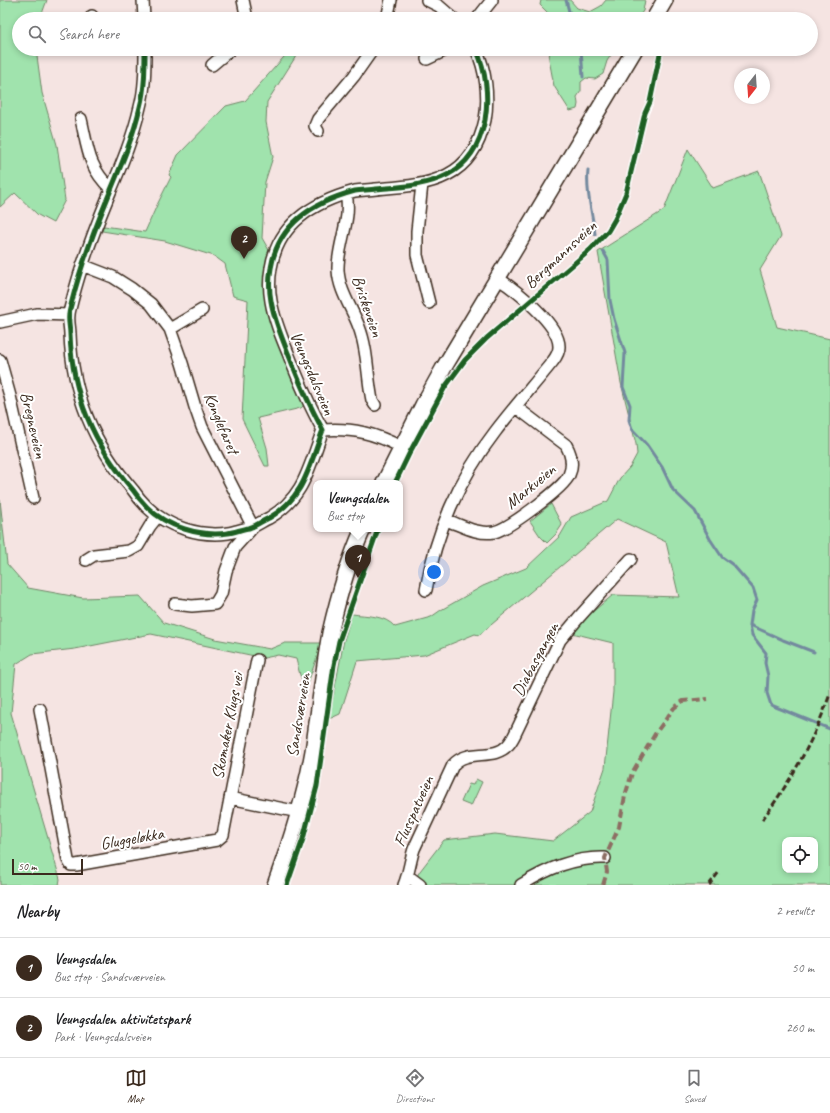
<!DOCTYPE html>
<meta charset="utf-8">
<style>
:root{--surface:#fff;--page:#f6f6f6;--text:#202124;--muted:#757577;--line:#e0e0e0;--accent:#3b2a1e}
body{margin:0;font-family:Caveat,sans-serif;background:var(--page);color:var(--text)}
.controls{position:absolute;right:12px;bottom:12px;display:grid;overflow:hidden;border-radius:8px;box-shadow:0 2px 6px #0003}
.controls button{width:36px;height:36px;display:grid;place-items:center;padding:0;border:0;border-bottom:1px solid var(--line);background:var(--surface);color:var(--text);font:20px sans-serif}
.compass{position:absolute;left:734px;top:68px;width:36px;height:36px;border-radius:50%;background:var(--surface);box-shadow:0 2px 6px #0003;rotate:197deg}
.scale{position:absolute;left:12px;bottom:10px;width:71px;box-sizing:border-box;padding-left:4px;border:2px solid #3b2a1e;border-top:0;font-size:11px;line-height:14px;white-space:nowrap;color:#3b2a1e;-webkit-text-stroke:3px #fff;paint-order:stroke}
.you{position:absolute;left:434px;top:572px;width:14px;height:14px;margin:-10px;border:3px solid #fff;border-radius:50%;background:#1a73e8;box-shadow:0 0 0 6px #1a73e833}
.badge{display:grid;place-items:center;width:26px;height:26px;border-radius:50%;background:var(--accent);color:#fff;font-size:13px;font-weight:700}
.pin{position:absolute;translate:-50% -33px;filter:drop-shadow(0 1px 2px #0008)}
.pin::after{content:'';position:absolute;top:21px;width:14px;height:12px;background:inherit;clip-path:polygon(0 0,100% 0,50% 100%)}
.popup{position:absolute;left:313px;top:480px;width:90px;height:52px;box-sizing:border-box;display:grid;place-content:center;border-radius:8px;background:var(--surface);filter:drop-shadow(0 1px 3px #0005);font-size:13px;white-space:nowrap;color:var(--muted)}
.popup b{font-size:15px;color:var(--text)}
.popup::after{content:'';position:absolute;left:50%;top:100%;margin-left:-8px;border:8px solid transparent;border-top-color:var(--surface)}
.list{margin:0;padding:0;list-style:none}
h2{display:flex;justify-content:space-between;align-items:center;height:52px;margin:0;padding:0 16px;font-size:17px}
h2 small{font-size:13px;font-weight:400;color:var(--muted)}
.list li{display:grid;grid-template-columns:26px 1fr auto;gap:12px;align-items:center;box-sizing:border-box;height:60px;padding:0 16px;border-top:1px solid var(--line)}
.list b{display:block;font-size:15px;white-space:nowrap}
.list p{margin:0;font-size:13px;white-space:nowrap;color:var(--muted)}
.list em{font-size:13px;font-style:normal;color:var(--muted)}
.icon{flex:none;width:22px;height:22px;fill:none;stroke:currentColor;stroke-width:2;stroke-linecap:round;stroke-linejoin:round}
.map{position:relative;flex:none;width:830px;height:885px;overflow:hidden}
.search{position:absolute;background:var(--surface);box-shadow:0 2px 6px #0003;left:12px;right:12px;top:12px;height:44px;display:flex;align-items:center;gap:10px;box-sizing:border-box;padding:0 14px;border-radius:22px;color:var(--muted);font-size:15px}
.sheet{height:172px;background:var(--surface)}
nav{display:flex;justify-content:space-around;align-items:center;box-sizing:border-box;height:56px;border-top:1px solid var(--line);background:var(--surface);font-size:11px;color:var(--muted)}
nav a{display:grid;justify-items:center;gap:2px}
nav .on{color:var(--accent)}
.map>svg:first-child{display:block}
</style>
<div class="map">
<svg width="830" height="885" viewBox="0 0 830 885">
<rect width="100%" height="100%" fill="#f5e4e2"/>
<filter id="ink" filterUnits="userSpaceOnUse"><feTurbulence type="fractalNoise" baseFrequency=".025" numOctaves="2"/><feDisplacementMap in="SourceGraphic" scale="8" xChannelSelector="R" yChannelSelector="G"/><feConvolveMatrix kernelMatrix="1 2 1 2 8 2 1 2 1" color-interpolation-filters="sRGB"/></filter>
<g filter="url(#ink)">
<path fill="#a0e3ad" stroke="#6e8666" fill-rule="evenodd" d="M0,0h47l-7,19h-21v30h17l6,44 15,52 8,55 -12,23 -15,-8 -23,-22 -15,14z
M541,0h29l7,8 13,4 11,-6 5,-6h39l-2,11 -6,8h-85v-2l-12,-12z
M291,49h5l2,4 -31,49 -1,20 7,35 -8,25 -3,56 8,14 -5,42 3,20 10,29 26,62 -3,3 -43,10 9,30 2,18h-4l-23,-47 6,-119 -15,-4 -8,-32 -11,-8 -49,-15 -63,-10 2,-5 41,6 12,-27 14,-28 -2,-2 9,-20 48,-49 19,-5z
M550,49h65l-8,12 -4,13 -8,5 -9,-1 -5,4v9l-4,6 1,7 -1,5 -7,2 -16,-25 -5,-27z
M688,149l25,39 46,-17 22,65 -21,34 17,57 53,12v546h-418l8,-14 24,-31 51,-6 58,7 37,-29 15,-44 8,-76v-49l-45,-11 45,-37 66,2 -13,-55 -49,-23 -138,116 -4,-1 -51,21 -67,6 -17,53 -11,5 15,-79 8,-26c15,2 33,1 43,13l36,-10 10,-7 42,-24 43,-18 34,-32 11,-19 37,-16 12,-23 10,-11 7,-13 -1,-10 -15,-61 -23,-131 66,-42zM785,840h30v30h-30z
M0,500l7,64 21,24 55,10 57,-2 24,27 51,16 55,10 15,-6h37l-16,45 -6,-13 -4,-16 -18,-4 -14,3 -113,-24 -76,15 -43,5 -16,10 -5,49 49,166 -1,6h-59z
M551,504l11,21 -6,9 -9,9 -7,-7 -10,-15z
M476,779l6,3 -11,24 -10,-4 8,-18 4,1z"/>
<g fill="none" stroke-linecap="round" stroke-linejoin="round">
<path stroke="#73899e" stroke-width="3" d="M566,0l5,19
M581,49l2,28
M588,170c-2,22 4,42 7,64
M603,251l5,9 2,40 4,19 11,34 -2,34 7,18 -1,15 3,9 15,16 15,22 11,23 22,21 15,28 12,18 11,8 20,23 4,12 -5,11 -2,14 2,10 14,18 -1,10 3,13 -1,17 4,12 59,24
M750,625l33,15 31,12"/>
<defs>
<path id="street" d="M143,0l1,19
M243,0l4,19
M427,0l12,6 15,13
M92,16l1,3
M387,19l4,-19
M477,19l15,-19
M145,49c0,19 0,40 -5,58 -7,31 -20,61 -32,90 -14,34 -27,68 -36,104 -1,5 -3,10 -3,14 -1,6 1,13 1,19 2,60 23,110 63,156 4,6 9,12 14,17 20,20 53,30 81,26 7,-1 14,-4 21,-5 7,-2 13,-7 20,-10 36,-21 40,-52 54,-88 -14,-25 -25,-51 -35,-77 -7,-17 -14,-34 -17,-52 -2,-11 -2,-22 0,-33 7,-45 43,-66 84,-77 7,-1 14,-1 21,-2 23,-2 50,-3 71,-14 22,-11 33,-31 38,-55 4,-23 1,-50 -9,-71
M427,59l21,-10
M212,65l19,-16
M81,119c7,30 7,48 30,70
M318,131l-3,-5 3,-7 36,-43 19,-27
M422,184l-5,47v24l12,48
M346,195c6,23 -9,51 -8,75 1,21 14,38 21,57 9,23 8,49 13,73l3,5
M82,265l31,12 19,12 19,15 19,25 12,34 13,44 7,20 51,100 -18,20 -9,24 -5,23 -6,10 -23,2 -17,-2
M0,322l37,-8 32,1
M170,329l32,-19
M0,360l10,36 23,102
M323,430c30,-2 51,3 78,17
M446,520c15,5 31,15 48,12 14,-3 70,-44 75,-57 5,-11 2,-21 -3,-30l-50,-38
M86,560l8,-5 35,-4 9,-5 12,-20 8,-10
M426,590c9,-56 34,-113 69,-158 18,-24 39,-47 58,-71 3,-4 6,-8 6,-14 1,-22 -44,-58 -62,-69
M40,709l28,151 3,5h5l141,-25 6,-5 34,-175
M230,798l69,14
M408,876l12,9
M404,885c5,-12 6,-24 10,-36l39,-84c14,-17 41,-4 55,-20 3,-3 5,-7 7,-11l45,-94 20,-24 51,-57
M521,885c26,-16 53,-28 84,-27"/>
<path id="secondary" d="M654,19l11,-19
M384,483l39,-78 20,-36 192,-320
M275,885c16,-44 30,-88 38,-134 6,-39 10,-79 17,-118 8,-35 18,-71 33,-104"/>
</defs>
<use href="#street" stroke="#3b2a1e" stroke-width="14"/>
<use href="#secondary" stroke="#3b2a1e" stroke-width="18"/>
<use href="#street" stroke="#fff" stroke-width="11"/>
<use href="#secondary" stroke="#fff" stroke-width="15"/>
<path stroke="#3b2a1e" stroke-width="3" stroke-dasharray="6 3" stroke-linecap="butt" d="M762,820c29,-39 52,-80 68,-126
M709,885l10,-13"/>
<path stroke="#8d6e63" stroke-width="4" stroke-dasharray="8 4" stroke-linecap="butt" d="M603,885l4,-13 -2,-14 14,-31 6,-31 7,-23 23,-39 19,-26 9,-7 25,-2"/>
<defs>
<path id="cycleway" d="M145,49c0,19 0,40 -5,58 -7,31 -20,61 -32,90 -14,34 -27,68 -36,104 -1,5 -3,10 -3,14 -1,6 1,13 1,19 2,60 23,110 63,156 4,6 9,12 14,17 20,20 53,30 81,26 7,-1 14,-4 21,-5 7,-2 13,-7 20,-10 36,-21 40,-52 54,-88 -14,-25 -25,-51 -35,-77 -7,-17 -14,-34 -17,-52 -2,-11 -2,-22 0,-33 7,-45 43,-66 84,-77 7,-1 14,-1 21,-2 23,-2 50,-3 71,-14 22,-11 33,-31 38,-55 4,-23 1,-50 -9,-71
M395,483l15,-31 35,-65 20,-27 22,-22 103,-88 18,-19 7,-12 11,-26 19,-80 5,-11 11,-53
M287,885l16,-46 14,-53 17,-121 5,-24 39,-112"/>
</defs>
<use href="#cycleway" stroke="#fff" stroke-width="8"/>
<use href="#cycleway" stroke="#1b5e20" stroke-width="5"/>
</g>
</g>
<g text-anchor="middle" stroke-width="4" stroke-linejoin="round" paint-order="stroke">
<g font-size="17" fill="#3b2a1e" stroke="#fff">
<text transform="translate(560 254) rotate(-43)" y="6">Bergmannsveien</text>
<text transform="translate(368 306) rotate(71)" y="6">Briskeveien</text>
<text transform="translate(313 373) rotate(67)" y="6">Veungsdalsveien</text>
<text transform="translate(222 423) rotate(67)" y="6">Konglefaret</text>
<text transform="translate(34 425) rotate(77)" y="6">Bregneveien</text>
<text transform="translate(530 486) rotate(-40)" y="6">Markveien</text>
<text transform="translate(535 659) rotate(-62)" y="6">Diabasgangen</text>
<text transform="translate(298 715) rotate(-81)" y="6">Sandsværveien</text>
<text transform="translate(227 726) rotate(-79)" y="6">Skomaker Klugs vei</text>
<text transform="translate(413 811) rotate(-66)" y="6">Flusspatveien</text>
<text transform="translate(132 838) rotate(-10)" y="6">Gluggeløkka</text>
</g>
</g>
</svg>
<div class="controls">
<button><svg class="icon" aria-label="locate" viewBox="0 0 24 24"><circle cx="12" cy="12" r="6"/><path d="M12 2v4M12 18v4M2 12h4M18 12h4"/></svg></button>
</div>
<svg class="compass" viewBox="-18 -18 36 36"><path d="M0-13l5 13h-10z" fill="#e53935"/><path d="M0 13l5-13h-10z" fill="#757577"/></svg>
<div class="scale">50 m</div>
<div class="you"></div>
<div class="pin badge" style="left:358px;top:578px">1</div>
<div class="popup"><b>Veungsdalen</b>Bus stop</div>
<div class="pin badge" style="left:244px;top:259px">2</div>
<div class="search"><svg class="icon" aria-label="search" viewBox="0 0 24 24"><circle cx="10" cy="10" r="6"/><path d="M15 15l6 6"/></svg>Search here</div>
</div>
<section class="sheet">
<h2>Nearby<small>2 results</small></h2>
<ul class="list">
<li><span class="badge">1</span><div><b>Veungsdalen</b><p>Bus stop · Sandsværveien</p></div><em>50 m</em></li>
<li><span class="badge">2</span><div><b>Veungsdalen aktivitetspark</b><p>Park · Veungsdalsveien</p></div><em>260 m</em></li>
</ul>
</section>
<nav>
<a class="on"><svg class="icon" aria-label="map" viewBox="0 0 24 24"><path d="M3 6l6-2 6 2 6-2v14l-6 2-6-2-6 2zM9 4v14M15 6v14"/></svg>Map</a>
<a><svg class="icon" aria-label="directions" viewBox="0 0 24 24"><path d="M12 3l9 9-9 9-9-9zM9 14v-3h6M13 9l2 2-2 2"/></svg>Directions</a>
<a><svg class="icon" aria-label="saved" viewBox="0 0 24 24"><path d="M7 4h10v16l-5-4-5 4z"/></svg>Saved</a>
</nav>
